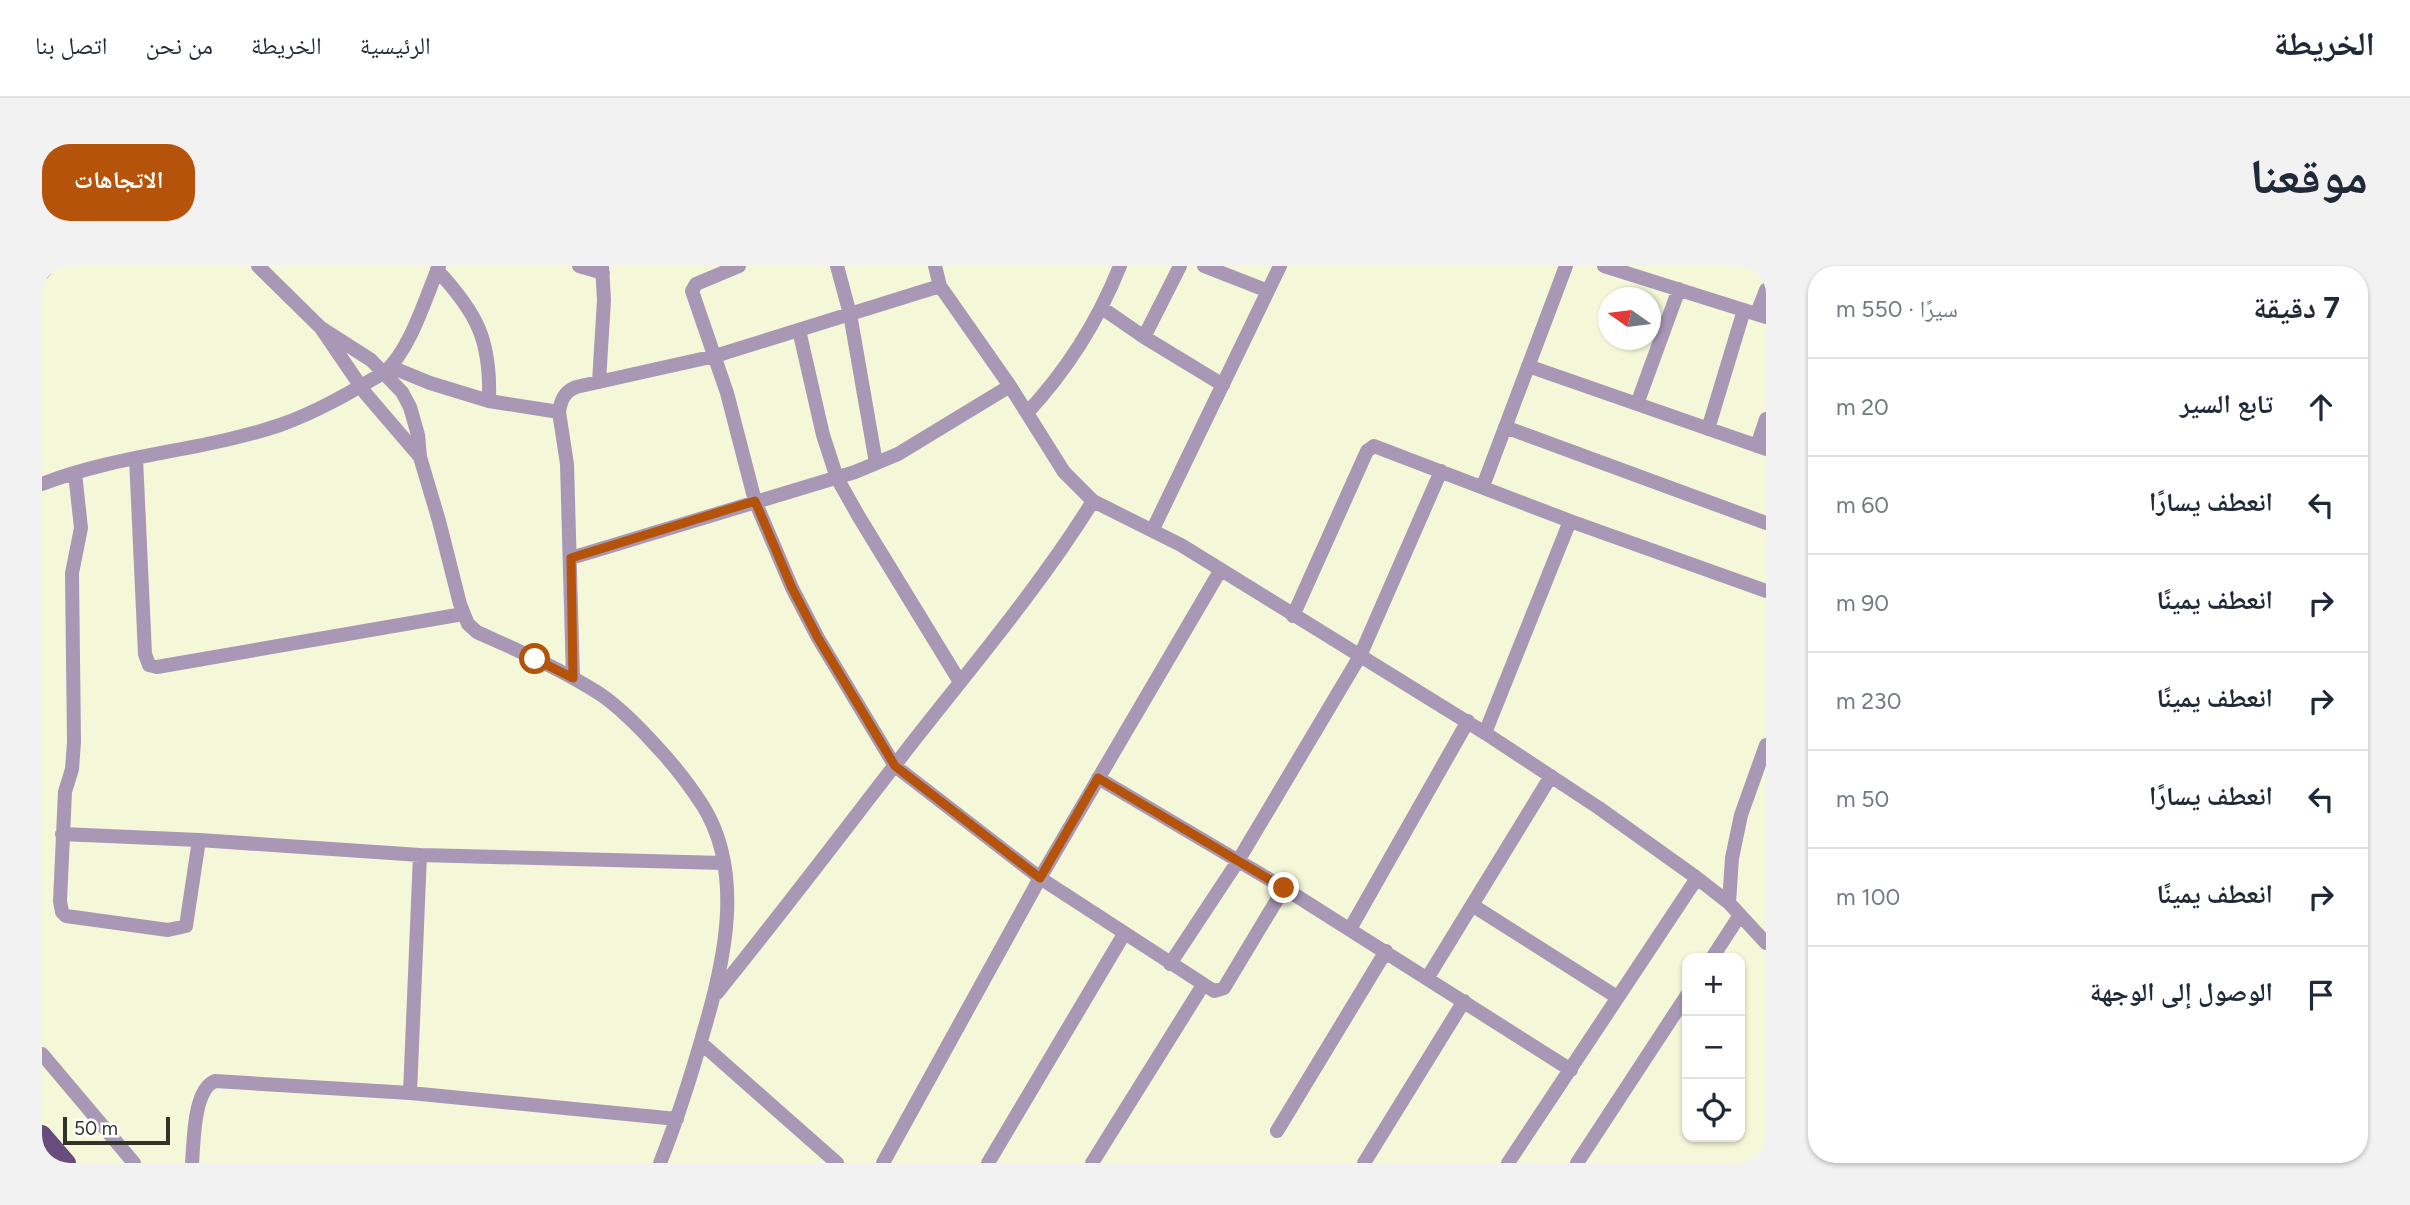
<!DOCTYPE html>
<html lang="ar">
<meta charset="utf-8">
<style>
:root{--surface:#fff;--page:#f2f2f3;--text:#1f2937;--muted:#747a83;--line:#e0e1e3;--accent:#b45309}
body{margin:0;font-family:Figtree,"Noto Naskh Arabic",sans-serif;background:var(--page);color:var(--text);direction:rtl}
.controls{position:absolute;right:21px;bottom:21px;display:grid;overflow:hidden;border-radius:14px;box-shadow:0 2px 5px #0004}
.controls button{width:63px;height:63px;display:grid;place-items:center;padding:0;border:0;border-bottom:2px solid var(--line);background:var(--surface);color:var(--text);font:35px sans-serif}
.compass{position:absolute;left:1556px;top:21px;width:63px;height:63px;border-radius:50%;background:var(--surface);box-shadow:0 2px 5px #0004;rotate:284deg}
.scale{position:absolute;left:21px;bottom:18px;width:107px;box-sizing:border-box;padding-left:7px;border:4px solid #323327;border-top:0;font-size:19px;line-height:24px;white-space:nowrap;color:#323327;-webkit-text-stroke:5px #fff;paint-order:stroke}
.stop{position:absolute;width:21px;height:21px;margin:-16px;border:5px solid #b45309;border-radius:50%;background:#fff}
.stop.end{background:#b45309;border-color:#fff;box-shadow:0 2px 7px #0008}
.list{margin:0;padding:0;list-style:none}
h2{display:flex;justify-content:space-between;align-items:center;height:91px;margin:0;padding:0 28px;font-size:30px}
h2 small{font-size:23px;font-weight:400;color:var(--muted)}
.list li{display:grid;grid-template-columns:46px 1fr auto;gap:21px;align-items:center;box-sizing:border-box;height:98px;padding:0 28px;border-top:2px solid var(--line)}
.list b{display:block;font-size:26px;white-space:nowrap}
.list em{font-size:23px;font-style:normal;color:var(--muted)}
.icon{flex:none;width:38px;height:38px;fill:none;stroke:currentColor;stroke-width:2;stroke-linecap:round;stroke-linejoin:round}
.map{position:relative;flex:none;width:1724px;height:897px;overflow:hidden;direction:ltr;border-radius:28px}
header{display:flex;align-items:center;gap:42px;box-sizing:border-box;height:98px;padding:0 35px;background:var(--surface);border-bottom:2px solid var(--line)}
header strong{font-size:33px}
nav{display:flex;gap:38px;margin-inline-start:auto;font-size:24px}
.intro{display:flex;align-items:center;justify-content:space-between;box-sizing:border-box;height:168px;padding:0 42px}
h1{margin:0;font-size:49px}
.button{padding:18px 32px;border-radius:28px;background:var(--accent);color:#fff;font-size:24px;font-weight:700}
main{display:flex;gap:42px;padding:0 42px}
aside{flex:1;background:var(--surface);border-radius:28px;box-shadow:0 2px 5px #0004}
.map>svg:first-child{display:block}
</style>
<header>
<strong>الخريطة</strong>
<nav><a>الرئيسية</a><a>الخريطة</a><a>من نحن</a><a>اتصل بنا</a></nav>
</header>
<div class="intro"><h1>موقعنا</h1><a class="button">الاتجاهات</a></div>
<main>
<aside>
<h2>7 دقيقة<small>سيرًا · 550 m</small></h2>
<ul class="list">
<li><svg class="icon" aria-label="ahead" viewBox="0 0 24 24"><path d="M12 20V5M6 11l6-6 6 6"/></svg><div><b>تابع السير</b></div><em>20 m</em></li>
<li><svg class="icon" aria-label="left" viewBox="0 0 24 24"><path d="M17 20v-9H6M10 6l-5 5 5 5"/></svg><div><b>انعطف يسارًا</b></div><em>60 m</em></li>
<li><svg class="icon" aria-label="right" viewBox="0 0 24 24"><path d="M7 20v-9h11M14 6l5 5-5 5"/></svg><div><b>انعطف يمينًا</b></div><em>90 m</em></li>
<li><svg class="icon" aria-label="right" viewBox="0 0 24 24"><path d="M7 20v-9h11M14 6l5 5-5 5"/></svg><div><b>انعطف يمينًا</b></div><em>230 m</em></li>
<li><svg class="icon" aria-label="left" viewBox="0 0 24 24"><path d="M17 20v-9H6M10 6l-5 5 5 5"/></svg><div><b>انعطف يسارًا</b></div><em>50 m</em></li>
<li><svg class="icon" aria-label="right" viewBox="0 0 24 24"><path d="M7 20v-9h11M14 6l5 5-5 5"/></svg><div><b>انعطف يمينًا</b></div><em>100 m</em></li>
<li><svg class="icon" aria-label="arrive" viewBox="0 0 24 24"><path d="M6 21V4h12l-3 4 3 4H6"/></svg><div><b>الوصول إلى الوجهة</b></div></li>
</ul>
</aside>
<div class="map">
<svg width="1724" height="897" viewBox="0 0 1724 897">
<rect width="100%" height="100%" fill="#f5f7d9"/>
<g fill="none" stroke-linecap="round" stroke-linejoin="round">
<path stroke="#a898b5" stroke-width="14" d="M216,0l63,62 45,66 54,63
M537,0l24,7
M697,0l-43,18 -4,7 35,102 28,108 37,87 26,50 77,128 145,112 174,113 10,-3 60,-100
M795,0l13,48 26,149
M1162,0l64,25
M1562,0l162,51
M395,4c41,44 54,71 52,131
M0,8l6,-8
M1060,42l42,29 36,-71
M1715,47l9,-23
M279,62l50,32 31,32 8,15 8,28 2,22 19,64 21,83 8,20 9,8c42,19 84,37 123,62 22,15 40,34 58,54 16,17 32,38 45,58 41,66 22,153 2,221 -13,46 -27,91 -45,136
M757,64l24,105 14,43 22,39 101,165
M1102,71l79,48
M1486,100l238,83
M349,101l39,16 59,18 70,11 8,52 6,214
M557,116l5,-82 -2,-34
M1595,138l42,-115
M517,146c2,-12 5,-20 17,-25l139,-31 225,-70
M985,147c41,-44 71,-92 93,-147
M1463,161l261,96
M1666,163l36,-119
M1715,180l9,-27
M94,192l9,196 4,11 8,2 306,-53
M33,207l6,55 -9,45 2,169 -2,27 -7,23 -5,109 2,11 4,4 102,14 18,-4 13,-86 221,15
M0,218c77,-30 161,-33 238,-59 37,-13 71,-33 105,-53 26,-24 40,-73 54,-106
M1441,220l83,-220
M1051,235l88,44 304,188 114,75 98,70 32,25 37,40
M1111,263l127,-263
M529,292l284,-86 43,-18 112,-68
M1251,350l74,-165 7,-5 196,75
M1443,467l85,-212 196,70
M1056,512l186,110 287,182
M20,568l137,6
M1687,637l3,-45 9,-43 25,-70
M1430,639l145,92
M1308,663l118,-208
M1670,692l28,-43
M1128,698l68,-103 122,-205 81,-185
M1386,711l123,-201
M675,727c69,-85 135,-173 202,-259 60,-76 123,-151 174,-233l-29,-29 -54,-86 -70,-100 -5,-20
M659,777l136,120
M0,788l92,109
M368,827l10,-238 303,8
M1235,865l109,-180
M150,897c2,-21 1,-73 23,-82l195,12 267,26
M841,897l157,-285 180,-307
M946,897l136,-229
M1050,897l111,-178
M1322,897l100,-162
M1466,897l189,-285
M1535,897l110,-168"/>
<path stroke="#694c7e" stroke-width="18" d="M0,868l25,29"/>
</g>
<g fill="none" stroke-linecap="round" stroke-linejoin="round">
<path stroke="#b45309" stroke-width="9" d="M493,393l38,19 -2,-120 184,-57 37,87 26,50 77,128 145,112 58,-100 186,110"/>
</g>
</svg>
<div class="controls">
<button>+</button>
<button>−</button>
<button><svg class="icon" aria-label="locate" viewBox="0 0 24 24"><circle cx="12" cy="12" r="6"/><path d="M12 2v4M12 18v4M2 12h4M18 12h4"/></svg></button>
</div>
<svg class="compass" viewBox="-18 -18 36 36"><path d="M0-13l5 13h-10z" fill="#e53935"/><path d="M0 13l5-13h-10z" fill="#747a83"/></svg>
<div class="scale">50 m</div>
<div class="stop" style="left:493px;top:393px"></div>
<div class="stop end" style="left:1242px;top:622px"></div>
</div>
</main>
